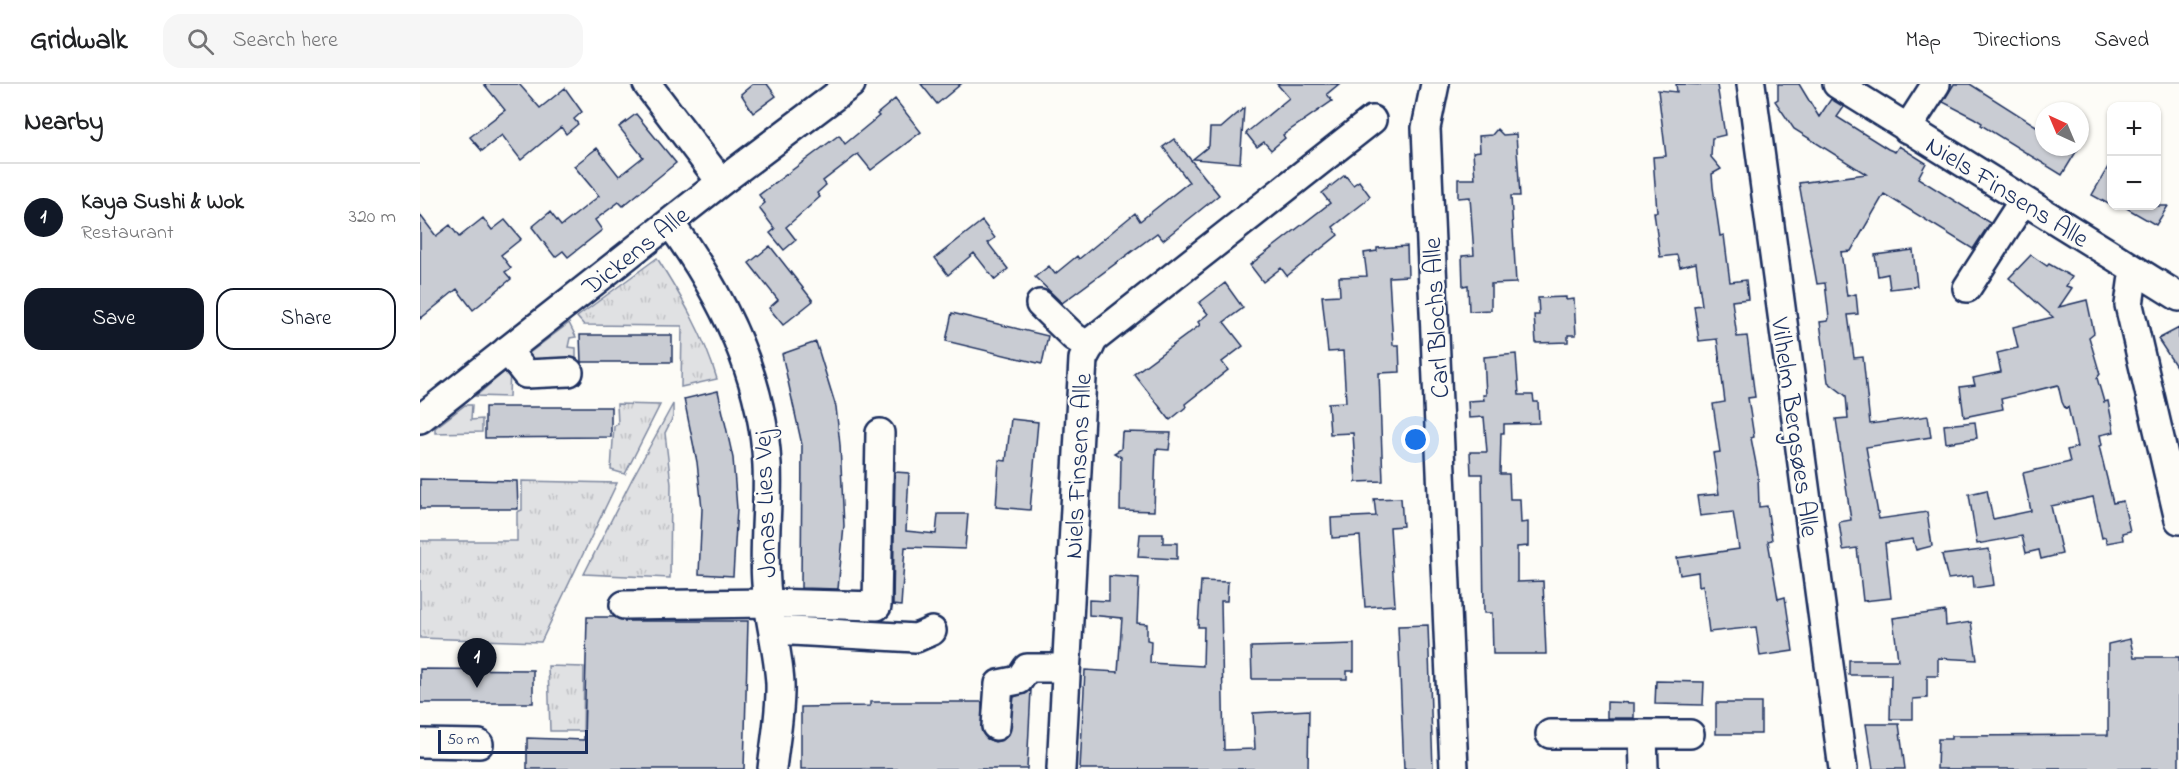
<!DOCTYPE html>
<meta charset="utf-8">
<style>
:root{--surface:#fff;--page:#f6f6f6;--text:#202124;--muted:#757577;--line:#e0e0e0;--accent:#111827}
body{margin:0;font-family:"Indie Flower",sans-serif;background:var(--page);color:var(--text)}
.controls{position:absolute;right:18px;top:18px;display:grid;overflow:hidden;border-radius:12px;box-shadow:0 2px 4px #0004}
.controls button{width:54px;height:54px;display:grid;place-items:center;padding:0;border:0;border-bottom:2px solid var(--line);background:var(--surface);color:var(--text);font:30px sans-serif}
.compass{position:absolute;left:1615px;top:18px;width:54px;height:54px;border-radius:50%;background:var(--surface);box-shadow:0 2px 4px #0004;rotate:316deg}
.scale{position:absolute;left:18px;bottom:15px;width:150px;box-sizing:border-box;padding-left:6px;border:3px solid #1b2f5e;border-top:0;font-size:16px;line-height:21px;white-space:nowrap;color:#1b2f5e;-webkit-text-stroke:4px #fdfcf7;paint-order:stroke}
.you{position:absolute;left:996px;top:356px;width:21px;height:21px;margin:-15px;border:4px solid #fff;border-radius:50%;background:#1a73e8;box-shadow:0 0 0 9px #1a73e833}
.badge{display:grid;place-items:center;width:39px;height:39px;border-radius:50%;background:var(--accent);color:#fff;font-size:20px;font-weight:700}
.pin{position:absolute;translate:-50% -50px;filter:drop-shadow(0 2px 3px #0008)}
.pin::after{content:'';position:absolute;top:32px;width:21px;height:18px;background:inherit;clip-path:polygon(0 0,100% 0,50% 100%)}
.list{margin:0;padding:0;list-style:none}
h2{display:flex;justify-content:space-between;align-items:center;height:78px;margin:0;padding:0 24px;font-size:26px}
h2 small{font-size:20px;font-weight:400;color:var(--muted)}
.list li{display:grid;grid-template-columns:39px 1fr auto;gap:18px;align-items:center;box-sizing:border-box;height:108px;padding:0 24px;border-top:2px solid var(--line)}
.list b{display:block;font-size:22px;white-space:nowrap}
.list p{margin:0;font-size:20px;white-space:nowrap;color:var(--muted)}
.list em{font-size:20px;font-style:normal;color:var(--muted)}
.actions{display:flex;gap:12px;padding:18px 24px}
.actions a{flex:1;padding:14px 0;border:2px solid var(--accent);border-radius:18px;text-align:center;font-size:21px;color:var(--accent)}
.actions .main{background:var(--accent);color:#fff}
.icon{flex:none;width:33px;height:33px;fill:none;stroke:currentColor;stroke-width:2;stroke-linecap:round;stroke-linejoin:round}
.map{position:relative;flex:none;width:1759px;height:685px;overflow:hidden}
header{display:flex;align-items:center;gap:36px;box-sizing:border-box;height:84px;padding:0 30px;background:var(--surface);border-bottom:2px solid var(--line)}
header strong{font-size:28px}
nav{display:flex;gap:33px;margin-inline-start:auto;font-size:21px}
.search{width:420px;height:54px;background:var(--page);display:flex;align-items:center;gap:15px;box-sizing:border-box;padding:0 21px;border-radius:18px;color:var(--muted);font-size:22px}
main{display:flex}
aside{flex:1;background:var(--surface)}
.map>svg:first-child{display:block}
</style>
<header>
<strong>Gridwalk</strong>
<div class="search"><svg class="icon" aria-label="search" viewBox="0 0 24 24"><circle cx="10" cy="10" r="6"/><path d="M15 15l6 6"/></svg>Search here</div>
<nav><a>Map</a><a>Directions</a><a>Saved</a></nav>
</header>
<main>
<aside>
<h2>Nearby<small></small></h2>
<ul class="list">
<li><span class="badge">1</span><div><b>Kaya Sushi &amp; Wok</b><p>Restaurant</p></div><em>320 m</em></li>
</ul>
<div class="actions"><a class="main">Save</a><a>Share</a></div>
</aside>
<div class="map">
<svg width="1759" height="685" viewBox="0 0 1759 685">
<defs>
<pattern id="park-tufts" width="24" height="20" patternUnits="userSpaceOnUse" patternTransform="scale(1.5)"><rect width="24" height="20" fill="#e0e1e3"/><path d="M3 7l-1-3M5 7V3M7 7l1-3M15 17l-1-3M17 17v-4M19 17l1-3" fill="none" stroke="#c0c1c5"/></pattern>
</defs>
<rect width="100%" height="100%" fill="#fdfcf7"/>
<filter id="ink" filterUnits="userSpaceOnUse"><feTurbulence type="fractalNoise" baseFrequency=".0167" numOctaves="2"/><feDisplacementMap in="SourceGraphic" scale="12" xChannelSelector="R" yChannelSelector="G"/><feConvolveMatrix kernelMatrix="1 2 1 2 8 2 1 2 1" color-interpolation-filters="sRGB"/></filter>
<g filter="url(#ink)">
<path fill="#e0e1e3" stroke="#7e88a0" stroke-width="1.5" d="M149,239l7,14 -6,1 -2,9 8,1v10l-47,1 -1,-5z
M90,283l-1,30 -33,-1z
M45,321h7l-1,15 11,-1v13l-47,1v-5z"/>
<path fill="url(#park-tufts)" stroke="#7e88a0" stroke-width="1.5" d="M237,174c24,38 47,77 60,121l-36,8 1,-61 -98,-1 -7,-8z
M197,320l43,1 -35,69 -14,-4 3,-44 4,-2z
M253,320v13l-8,16 6,51 -1,94 -86,-4 48,-95z
M102,397l95,2 -76,159 -121,-4v-97h97v-29l5,-2z
M128,582l36,1 -1,64h-33z"/>
<path fill="#c9ccd3" stroke="#1b2f5e" stroke-width="1.5" d="M64,0h35l21,24 25,-20 17,24 -8,7 4,5 -12,10 -5,-7 -40,33 -19,-25 -20,16 -12,-14 35,-27z
M333,0h14l9,12 -23,17 -12,-19z
M501,0h40l-24,20z
M857,0h62l-12,10 5,7 -49,34 2,3 -14,12 -7,-8 -7,5 -11,-14 43,-35z
M1256,0l41,1 8,50 -13,3 -1,19 10,12 -9,5 1,13 7,49 4,-1 6,47 16,-2 2,19 -16,2 5,36 10,-1 8,61 -7,1 6,39 -3,1 7,36 1,33 8,-1 5,34 -4,1 10,58 7,-2 8,54 -33,5 -4,-29 -47,5 -6,-47 -4,1 -1,-14 -18,3 -3,-17 62,-9 -6,-37 -33,4 -3,-20 22,-2 -6,-41 7,-1 -7,-48 12,-2 -8,-63 -18,2 -5,-35 8,-1 -6,-42 -16,4 -3,-12 -17,2 -6,-45h3l-4,-55 13,-1 -8,-66 19,2z
M1358,0h21l20,33 12,-18 13,8 -7,10 51,32 7,3 4,-6 27,17 -8,15 72,45 -17,26 -89,-55 -33,57 -10,1 6,44 9,-2 2,20 -10,1 6,43 9,-1 7,67 58,-8 3,21 -65,10 13,72 48,-7 5,34 -16,4 -3,-11 -28,4 6,55 -28,3 -6,-53 -14,2 -4,-28 12,-2 -15,-101 12,-1 -2,-22 -18,-14 -8,-60 8,-1 1,-3 -4,-35 -8,1 -18,-101 67,-9 -72,-45 -19,-28 3,-2z
M1534,0h16l74,47v16h35l-17,28 -81,-50 1,-2 -8,-5 -31,-16z
M475,15l26,33 -50,38 -13,-16 -35,27 3,4 -9,8 3,4 -34,30 10,13 -12,10 -14,-17 5,-4 -16,-21 6,-5 -6,-8 80,-60 6,9 34,-28 -2,-2z
M824,24l-4,55 -47,-4 16,-13 1,-18h11z
M216,30l40,49 -53,43 -4,-4 -24,18 7,10 -34,27 -5,-6 -8,6 -23,-30 18,-15 11,14 38,-30 -25,-30 23,-18 22,28 24,-19 -24,-30z
M1077,45l6,6 13,-1 4,62h-9l5,87 -25,1v26l-22,1 -1,-26 -5,1 -1,-30 12,-1 -4,-58 -12,1v-19h17l-2,-27 7,-1 -1,-15 13,-1z
M754,55l45,56 -56,45 -6,-7 -95,70 -27,-26 14,-11 6,8 22,-18 2,3 56,-46 5,8 49,-39 -26,-35z
M1692,76v46l-20,-11z
M925,91l8,10 6,-4 11,15 -4,5 -33,26 5,8 -51,41 -6,-8 -18,14 -13,-17 80,-62 -8,-10z
M1703,122h45l-12,19z
M0,131l16,21 14,-11 9,12 24,-19 9,12 13,-10 16,19 -20,16 10,13 -6,4 6,7 -38,31 -16,-21 -37,30z
M562,137l13,17 -7,5 20,26 -13,11 -21,-27 -26,22 -13,-17z
M350,162l43,55 -30,24 -14,-17 9,-8 -29,-37z
M987,162l1,30 -19,1 4,68h6l1,27 -21,1 4,108 -27,1 -3,-49 -23,1 -2,-31 18,-1 -3,-51 -15,1 -6,-56 18,-1 -1,-18 28,-1 -3,-23 13,-2v-3z
M1493,166l4,36 -27,3 -2,-15 -10,2 -3,-21z
M1611,171l16,11 2,-2 23,13 -6,9 6,2 -13,19 28,-7 7,33 -5,4 11,37 -3,4 7,24 4,-1 5,26 1,5 -14,3 2,10 -3,1 14,57 10,-2 7,30 -8,2 1,7 -16,3 -2,-6 -3,1 -9,-41 -42,9 11,48 -21,5 -2,-9 -13,3 -4,-17 -45,8 -8,-50 18,-4 6,29 38,-8 -8,-38 47,-11 -3,-12 10,-3 -9,-40 -3,1 -3,-6 -4,-17 -57,14 2,10 -39,8 -4,-30 15,-2 -2,-7 28,-6 -4,-19 21,-5 -5,-21 40,-10 -44,-39z
M805,199l18,25 -19,14 19,24 -21,16 6,8 -43,34 1,3 -16,13 -36,-46 66,-49 -2,-3 10,-8 -9,-11z
M1146,213v3l8,-1 2,36h-8v7l-32,1 -2,-28h5l-1,-17z
M532,229l96,23 -6,28 -96,-23z
M1759,244v43l-21,-32z
M160,251h92v27h-91z
M396,258l20,65 4,38 4,81 -6,63 -37,-1 1,-143 -20,-91z
M1096,270l3,41h14l1,7h4l1,21 -35,1v9h-3l-1,41h9l1,25h10l1,24 7,-1v24l-11,1v35l26,-1 3,73h-53l-1,-41h-8l-2,-139h-11l-1,-22h17l-3,-35 -15,1 -1,-17 16,-1 -1,-5h3l-2,-38z
M298,307l15,67 4,51 -4,67 -34,-2 3,-65 -5,-47 -13,-63z
M65,323h126v30l-126,1z
M591,335l27,3 -8,88 -34,-3 3,-47 7,1z
M1555,338l2,16 -31,5 -2,-18z
M702,348l49,1 -2,17 -13,-1 -2,62 -34,-1 1,-53 -7,-4 7,-4z
M475,388l14,1 -3,58 30,3 2,-20h30l-3,35 -60,-2 -4,59 -8,-1z
M0,395l97,2 1,28h-98z
M981,414l2,28 -13,1 5,78 -30,2 -5,-71 -28,2 -1,-20 45,-2 -2,-17z
M720,450h23v9h14v16l-39,-2z
M1569,465l5,36 -20,3 -1,-12 -25,3 -6,-24z
M689,492l30,2 -2,45 10,1v16l4,1 -1,22 53,3 1,-39h-6l3,-46 27,1 -1,19h-6l3,149 31,-1 -2,-36 56,-3 -1,59h-228l5,-99 33,2 4,-54 -33,-3v-15l20,1z
M1525,527l1,15 25,-4 6,38 -39,-2v18h-11v22l-14,1v20h-23l1,-44h-42v-15h49l-5,-42z
M167,533h28l9,4h124l-4,148h-217v-31l57,2z
M1008,541l5,144h-29l-6,-143z
M1710,555l4,18h45v112h-242l1,-30h13v-3l157,-1v-91z
M934,560v27h-7v8h-95l-1,-32z
M0,585l113,1v33h-113z
M1236,597l48,1 -1,23 -48,-1z
M611,606l-4,79h-226v-62l69,-1v-4h112v30l5,7 8,3 8,-2 6,-6 5,-37z
M1187,618l27,1v15h-27z
M1296,619h45v31h-45z
M1446,640h33l6,45h-32z"/>
<g fill="none" stroke-linecap="round" stroke-linejoin="round">
<defs>
<path id="minor" d="M227,0l74,98
M1015,0l-9,44 28,641
M1331,0l92,685
M1417,0l342,213
M1487,45l29,-45
M250,139c51,70 93,154 97,242 2,39 -4,79 -1,118 2,34 12,66 14,100 1,28 -5,58 -8,86
M1714,185l-5,36 50,215
M1547,204l56,-87
M620,220l34,33 16,10
M87,266l19,24 43,-2
M0,335l301,-237 130,-98
M204,521l144,-2 109,3 3,-173
M354,546l142,8 16,-7
M576,642l3,-42 20,-4 8,-12h39
M1130,650h93l1,35
M1223,650h47
M0,659l59,1
M641,685l22,-410 11,-20 278,-219"/>
</defs>
<use href="#minor" stroke="#1b2f5e" stroke-width="32"/>
<use href="#minor" stroke="#fdfcf7" stroke-width="27"/>
</g>
</g>
<g text-anchor="middle" stroke-width="4.5" stroke-linejoin="round" paint-order="stroke">
<g font-size="26" fill="#1b2f5e" stroke="#fdfcf7">
<text transform="translate(1588 107) rotate(32)" y="9">Niels Finsens Alle</text>
<text transform="translate(215 166) rotate(-38)" y="9">Dickens Alle</text>
<text transform="translate(1015 234) rotate(-93)" y="9">Carl Blochs Alle</text>
<text transform="translate(1376 343) rotate(82)" y="9">Vilhelm Bergsøes Alle</text>
<text transform="translate(657 382) rotate(-87)" y="9">Niels Finsens Alle</text>
<text transform="translate(344 420) rotate(-92)" y="9">Jonas Lies Vej</text>
</g>
</g>
</svg>
<div class="controls">
<button>+</button>
<button>−</button>
</div>
<svg class="compass" viewBox="-18 -18 36 36"><path d="M0-13l5 13h-10z" fill="#e53935"/><path d="M0 13l5-13h-10z" fill="#757577"/></svg>
<div class="scale">50 m</div>
<div class="you"></div>
<div class="pin badge" style="left:57px;top:604px">1</div>
</div>
</main>
